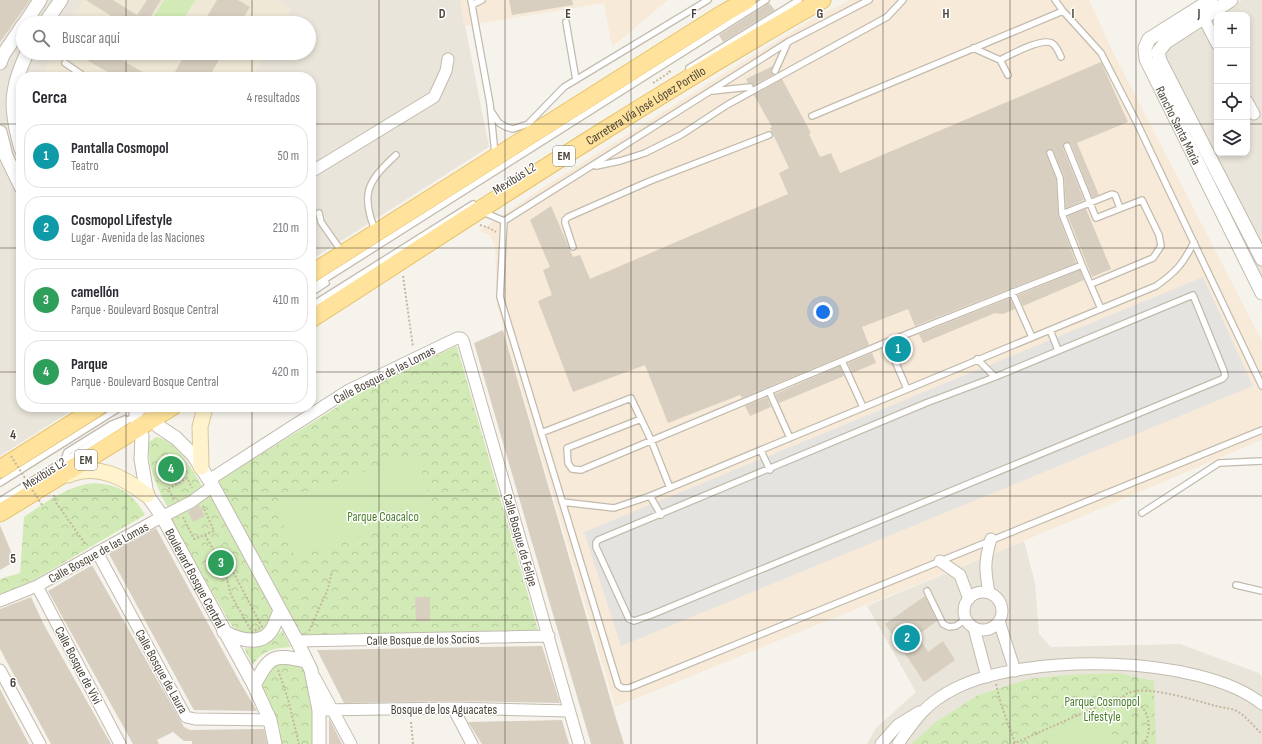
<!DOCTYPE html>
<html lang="es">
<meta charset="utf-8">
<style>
:root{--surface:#fff;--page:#f7f7f7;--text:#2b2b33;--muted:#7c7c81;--line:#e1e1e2;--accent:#d93025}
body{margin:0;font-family:"Sofia Sans Condensed",sans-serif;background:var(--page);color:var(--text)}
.controls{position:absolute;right:12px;top:12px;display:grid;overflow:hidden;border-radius:8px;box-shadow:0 2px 6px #0003}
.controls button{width:36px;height:36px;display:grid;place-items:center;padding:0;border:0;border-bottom:1px solid var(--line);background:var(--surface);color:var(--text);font:20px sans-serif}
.you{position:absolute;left:823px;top:312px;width:14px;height:14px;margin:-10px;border:3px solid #fff;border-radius:50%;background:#1a73e8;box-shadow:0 0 0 6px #1a73e833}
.badge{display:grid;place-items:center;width:26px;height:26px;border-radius:50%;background:var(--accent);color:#fff;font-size:13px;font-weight:700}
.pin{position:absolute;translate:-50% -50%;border:2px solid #fff;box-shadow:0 1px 4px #0006}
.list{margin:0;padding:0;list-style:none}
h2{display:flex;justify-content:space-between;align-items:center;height:52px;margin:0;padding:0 16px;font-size:17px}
h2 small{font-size:13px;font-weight:400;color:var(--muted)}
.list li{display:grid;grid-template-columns:26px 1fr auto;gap:12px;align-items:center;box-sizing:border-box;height:64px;margin:0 8px 8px;padding:0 8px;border:1px solid var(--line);border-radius:16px}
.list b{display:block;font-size:15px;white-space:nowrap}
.list p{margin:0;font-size:13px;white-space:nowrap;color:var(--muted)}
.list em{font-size:13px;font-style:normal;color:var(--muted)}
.icon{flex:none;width:22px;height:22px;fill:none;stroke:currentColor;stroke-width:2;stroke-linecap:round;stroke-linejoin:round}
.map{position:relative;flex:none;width:1262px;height:744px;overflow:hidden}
.search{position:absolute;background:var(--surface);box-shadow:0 2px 6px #0003;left:16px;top:16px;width:300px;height:44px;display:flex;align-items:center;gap:10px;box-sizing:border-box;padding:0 14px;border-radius:22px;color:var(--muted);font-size:15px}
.panel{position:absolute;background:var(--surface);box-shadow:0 2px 6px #0003;left:16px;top:72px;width:300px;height:340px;border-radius:16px}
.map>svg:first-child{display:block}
</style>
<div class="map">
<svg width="1262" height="744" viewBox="0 0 1262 744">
<defs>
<pattern id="forest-crowns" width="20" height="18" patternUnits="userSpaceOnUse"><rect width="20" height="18" fill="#d2eab5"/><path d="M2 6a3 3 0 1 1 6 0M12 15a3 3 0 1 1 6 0" fill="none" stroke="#b6ca9c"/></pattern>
</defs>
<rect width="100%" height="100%" fill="#f6f3ec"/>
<path fill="#eae5da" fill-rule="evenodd" d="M0,0h460l29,147 -178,113v-183h-290v330h56l-77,49zM23,23h286v30h-286z
M1242,0h20v300l-53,-102 -49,-145 57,-37v137h30v-138h-28z
M1024,541l11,42 4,51 12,13 129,-3 79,29 3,4v67h-395l9,-16 40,-36 -49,-86z"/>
<path fill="#f7ead8" d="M460,0h208l-56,47 -8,-44 -140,23z
M850,0h239l25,54 148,287v99l-238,101 -409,166 -118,-402 -2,-59 -6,-11 -10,-4 68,-46 194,-122 72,-44z"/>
<path fill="#efe8d6" d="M83,0h196l13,8 -9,15h-212z
M54,53h212l-14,24h-211z"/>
<path fill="url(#forest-crowns)" d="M456,346l1,1 81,283 -236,5 -82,-151v-4l146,-91z
M156,437c19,1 39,37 48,52l-35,21c-12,-23 -22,-42 -20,-68z
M94,483c25,2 38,9 51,32l-111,65 -34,15v-16l20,-6 4,-56c22,-15 43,-31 70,-34z
M210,496l62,112c0,26 -20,34 -40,18l-63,-108z
M282,630l9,17c-16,1 -29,3 -38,18l-9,-17c16,2 29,-6 38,-18z
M275,662l22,1 8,7 9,40 1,34h-34l-1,-16 -18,-39v-11z
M1118,673l36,8 2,63h-245l25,-22 42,-27 51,-16 37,-4z"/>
<path fill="#d2eab5" d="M164,0h31l-14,23h-31z
M415,454l19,56 -139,48 -19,-56z
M1099,707l18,37h-61l-6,-14z"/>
<path fill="#e5e3e0" d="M1203,277l50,109 -632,260 -37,-114z"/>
<path fill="#d8cfc1" d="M0,0h30l-30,42z
M86,0h27l24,15 10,-15h14l-13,21 3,2h-29z
M217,0h21l12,7 -10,16h-37z
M509,0h63l1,5 -61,10z
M769,3l6,7 -52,32 -4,-7z
M75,53h35l41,24h-35z
M186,53h37l-14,24h-37z
M1101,62l27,60 -51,21 22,52 -7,2 -21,-53 -5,-2 -3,6 21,52 -18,8 -2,-32 -11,-26 -4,-1 -3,4 10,26 2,36 18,48 -161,63 -7,-17 -46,18 7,18 -127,53 -2,-3 -72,28 -23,-58 -72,27 -35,-91 14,-6 -9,-25 7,-3 -20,-47 21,-14 22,51 7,-2 10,24 198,-85 -9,-21 10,-5 -19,-40 2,-1 -18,-32 28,-16 29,54 -2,1 11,23 11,-4 9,20z
M773,66l-2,5 2,4 -19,10 -6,-2 -2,-4z
M1086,209l25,60 -19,8 -24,-61z
M1080,270l4,10 -61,26 -5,-11z
M1010,298l5,11 -12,5 -8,-1 -72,30 -4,-9z
M503,330l112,385 9,29h-33l-65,-222 -52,-179z
M872,353l4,10 -24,10 -4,-10z
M840,366l4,10 -65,27 -4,-9z
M767,397l4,10 -21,9 -5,-10z
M199,505l6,11 -12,6 -5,-10z
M0,525l15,36 -15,9z
M156,528l85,156 16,27 -63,-1 -3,-5 -82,-151z
M92,565l92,162 6,3 74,-1 3,15h-75v-3h-8l-11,-9 -16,8 2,4h-26l-85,-153z
M925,596l12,25 -19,14 10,17 15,-11 12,19 -31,22 -39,-58z
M31,597l13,28 67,119h-60l-51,-95v-40z
M415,597h15v24h-14z
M542,646l18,57 -107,-2 -109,2 -27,-53z
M0,689l20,38 9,17h-29z
M329,718l13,26h-13z
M562,720l7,24h-87l-14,-22z"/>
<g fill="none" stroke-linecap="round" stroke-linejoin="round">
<defs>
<path id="service" d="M471,0l19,104 5,50
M1055,0l8,11 38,42 36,70 125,263
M472,5l10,-5
M566,22l10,58
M973,48l27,12c10,-5 44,-24 53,-16 4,3 6,9 8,13
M1000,60l8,15
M65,63l20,14
M689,68l110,-68
M775,71l13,-29
M712,91l38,-4
M491,111l8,12 7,4 7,2 15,-5 36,-37 144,-87
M812,116l251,-105
M1067,146l29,72 46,-18 17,35 2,11 -8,12 -62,26
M1050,153l10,25 2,36 20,51
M596,166l24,-5 25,-8 36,-18 46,-30 160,-88 16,-17
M483,212l21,9 284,-179 81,-42
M319,213l2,9 21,30
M1062,214l50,-20 3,1 5,13
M504,221l-4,76 118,388 4,3h7l633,-258
M375,230c-15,-37 -7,-49 21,-75
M573,247l-8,-24v-3l3,-3 82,-36 119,-46
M311,288l455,-288
M1012,292l20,45
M311,293l15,-10
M1193,295l31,76 1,5 -3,3 -571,236 -17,6 -5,-2 -33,-72v-4l2,-3 328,-137 69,-26z
M311,306l162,-102
M1050,330l8,20
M887,342l195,-77 19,44
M892,354l15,35
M977,359l18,18
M842,361l21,46
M769,391l21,47
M641,419l-74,29 1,15 4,6 9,1 306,-128 3,7
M541,433l90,-35 20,42 19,48
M761,451l9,19
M64,460l3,-8 45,-28 13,-5
M0,483l121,-76
M650,496l11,19
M0,501l149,-94
M562,502l52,6 36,-12 506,-210c20,-14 27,-22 38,-44
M1142,513l77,-50 43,-2
M1236,585l26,6
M927,591l16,33 6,3 7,-1 10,-7"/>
<path id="minor" d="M1203,17l14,27
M1247,101l7,13
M311,172l123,-75 12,-26 2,-12
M209,480l140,-90 108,-52h4l2,2 116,404
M97,552l89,165 9,2 75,1
M940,561l20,14 9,24
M37,586l83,158
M964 611a19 19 0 1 1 38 0a19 19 0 1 1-38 0Z
M989,593c-4,-23 -5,-31 2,-54
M0,601l37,-15 119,-66 35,-18 22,-16
M999,621l16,50
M974,628l13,49
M297,641l252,-5
M0,670l40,74
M315,678l36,66
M453,708l19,36
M319,710l134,-2 116,3
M881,744l17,-19 21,-13
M898,744c18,-26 29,-42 58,-56 70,-35 244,-34 306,16"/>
<g id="tertiary">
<path id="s1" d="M1211,0l-62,39 -4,9 1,11 116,234"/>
<path d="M1231,0l-65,42 -8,10 2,9 102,198"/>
<path d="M25,23l15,-23"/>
<path d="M45,23l16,-23"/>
<path d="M0,63l3,-8 20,-30"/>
<path d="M0,132l6,24 15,31"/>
<path d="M21,149c-11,-40 -12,-58 6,-96"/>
<path id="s2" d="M135,407l3,21 4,8 -1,23 6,36 15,21 92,169 16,35 5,24"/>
<path d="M151,407l3,11 4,8 18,12 17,17 20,31 84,155 14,29 8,40v34"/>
<path d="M224,632c14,7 35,15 47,-1 4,-6 6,-14 9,-20"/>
<path d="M254,685c17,-30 18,-31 52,-24"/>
</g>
<path id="secondary" d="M201,467l-1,-40 5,-20
M68,475c30,-12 55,2 79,20"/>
<g id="primary">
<path d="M311,274l408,-258 28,-16"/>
<path id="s3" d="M311,319c169,-109 336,-220 511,-319"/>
<path d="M0,469l98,-62"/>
<path d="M0,513l172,-106"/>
</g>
</defs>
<use href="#service" stroke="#c2bbae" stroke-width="8"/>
<use href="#minor" stroke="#c2bbae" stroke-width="13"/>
<use href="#tertiary" stroke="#c2bbae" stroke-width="15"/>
<use href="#secondary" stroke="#d6c79b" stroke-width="17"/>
<use href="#primary" stroke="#e6c16a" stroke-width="19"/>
<path stroke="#c4b79f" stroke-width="2" stroke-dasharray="2 2" stroke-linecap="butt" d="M653,83l17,-11 -2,-2
M480,225l9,3 7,4
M403,276l10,71
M166,464l11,20
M54,495l1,6 31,44
M174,499l-6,-10 19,-11 5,10
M183,517l11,22 20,-8 -11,-25
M205,535l15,26
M226,558l36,69 -10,5 -21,-37 -6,-24 -5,-2 -3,-6z
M309,631l19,-42 4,-18
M278,670l10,29 11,45
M996,684l5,20 14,39
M1123,697c12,-17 76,5 93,9 7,2 14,2 21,5 10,6 17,16 25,23
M411,722l2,22
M1013,744l99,-44c28,-11 46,21 32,44"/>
<use href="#service" stroke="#fff" stroke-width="5.5"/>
<use href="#minor" stroke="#fff" stroke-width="11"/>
<use href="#tertiary" stroke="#fff" stroke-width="13"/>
<use href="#secondary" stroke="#fff3cd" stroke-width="15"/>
<use href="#primary" stroke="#ffe39c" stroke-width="17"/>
<path stroke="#c4b79f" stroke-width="2" stroke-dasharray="2 2" stroke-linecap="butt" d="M11,456l31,49"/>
</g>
<path fill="none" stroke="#4b4439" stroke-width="1" stroke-opacity="0.55" d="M126,0v23M252,0v23M379,0v744M505,0v744M631,0v744M757,0v744M883,0v744M1010,0v744M1136,0v744M126,53v24M252,53v24M0,124h21M311,124h906M1247,124h15M0,248h21M311,248h951M0,372h21M311,372h951M126,407v337M252,407v337M0,496h1262M0,620h1262"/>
<g text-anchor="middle" stroke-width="3" stroke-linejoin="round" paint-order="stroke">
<g fill="#fff" stroke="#817c74" stroke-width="1">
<rect x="553" y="146" width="22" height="20" rx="3"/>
<rect x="75" y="450" width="22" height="20" rx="3"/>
</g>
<g font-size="12" font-weight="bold" fill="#4b4439">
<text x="564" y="160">EM</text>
<text x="86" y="464">EM</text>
</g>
<g font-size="13" fill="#4b4439" stroke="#fff">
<text dy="5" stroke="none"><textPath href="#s3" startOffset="397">Carretera Vía José López Portillo</textPath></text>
<text dy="5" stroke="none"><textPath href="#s1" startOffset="168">Rancho Santa Maria</textPath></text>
<text transform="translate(514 178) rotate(-32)" y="5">Mexibús L2</text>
<text transform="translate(384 374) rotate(-27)" y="5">Calle Bosque de las Lomas</text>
<text transform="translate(44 473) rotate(-32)" y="5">Mexibús L2</text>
<text transform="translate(521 540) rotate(74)" y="5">Calle Bosque de Felipe</text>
<text transform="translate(98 552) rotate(-29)" y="5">Calle Bosque de las Lomas</text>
<text dy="5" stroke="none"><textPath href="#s2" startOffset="186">Boulevard Bosque Central</textPath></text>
<text transform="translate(423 639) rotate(-1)" y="5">Calle Bosque de los Socios</text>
<text transform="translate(79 665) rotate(62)" y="5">Calle Bosque de Vivi</text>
<text transform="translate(162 671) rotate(61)" y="5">Calle Bosque de Laura</text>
<text x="444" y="714">Bosque de los Aguacates</text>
</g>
<g font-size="13" fill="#4a7f2a" stroke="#fff">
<text x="383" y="521">Parque Coacalco</text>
<text x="1102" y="706">Parque Cosmopol<tspan x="1102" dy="15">Lifestyle</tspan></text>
</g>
</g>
<g font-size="13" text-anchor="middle" font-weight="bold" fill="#4b4439" stroke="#fff" stroke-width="3" stroke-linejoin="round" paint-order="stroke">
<text x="442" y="18">D</text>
<text x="568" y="18">E</text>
<text x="694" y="18">F</text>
<text x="820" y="18">G</text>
<text x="946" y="18">H</text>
<text x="1073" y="18">I</text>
<text x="1199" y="18">J</text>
<text x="13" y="439">4</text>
<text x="13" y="563">5</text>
<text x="13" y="687">6</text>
</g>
</svg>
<div class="controls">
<button>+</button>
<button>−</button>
<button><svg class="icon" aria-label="locate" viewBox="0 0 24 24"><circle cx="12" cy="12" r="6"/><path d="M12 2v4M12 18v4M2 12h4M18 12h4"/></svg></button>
<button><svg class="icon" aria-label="layers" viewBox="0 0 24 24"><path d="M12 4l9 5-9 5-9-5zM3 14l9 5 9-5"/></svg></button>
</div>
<div class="you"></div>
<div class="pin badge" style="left:898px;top:349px;background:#0f9aa8">1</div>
<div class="pin badge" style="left:907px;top:638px;background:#0f9aa8">2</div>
<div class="pin badge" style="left:221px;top:563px;background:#2e9e5b">3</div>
<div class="pin badge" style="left:171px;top:469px;background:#2e9e5b">4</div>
<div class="search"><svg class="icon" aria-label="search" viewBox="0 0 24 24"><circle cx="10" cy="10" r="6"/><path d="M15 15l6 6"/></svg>Buscar aquí</div>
<section class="panel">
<h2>Cerca<small>4 resultados</small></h2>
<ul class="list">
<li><span class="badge" style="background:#0f9aa8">1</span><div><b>Pantalla Cosmopol</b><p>Teatro</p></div><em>50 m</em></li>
<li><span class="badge" style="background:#0f9aa8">2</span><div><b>Cosmopol Lifestyle</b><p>Lugar · Avenida de las Naciones</p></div><em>210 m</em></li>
<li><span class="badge" style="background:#2e9e5b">3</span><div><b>camellón</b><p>Parque · Boulevard Bosque Central</p></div><em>410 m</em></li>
<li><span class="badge" style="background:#2e9e5b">4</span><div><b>Parque</b><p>Parque · Boulevard Bosque Central</p></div><em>420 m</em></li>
</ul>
</section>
</div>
